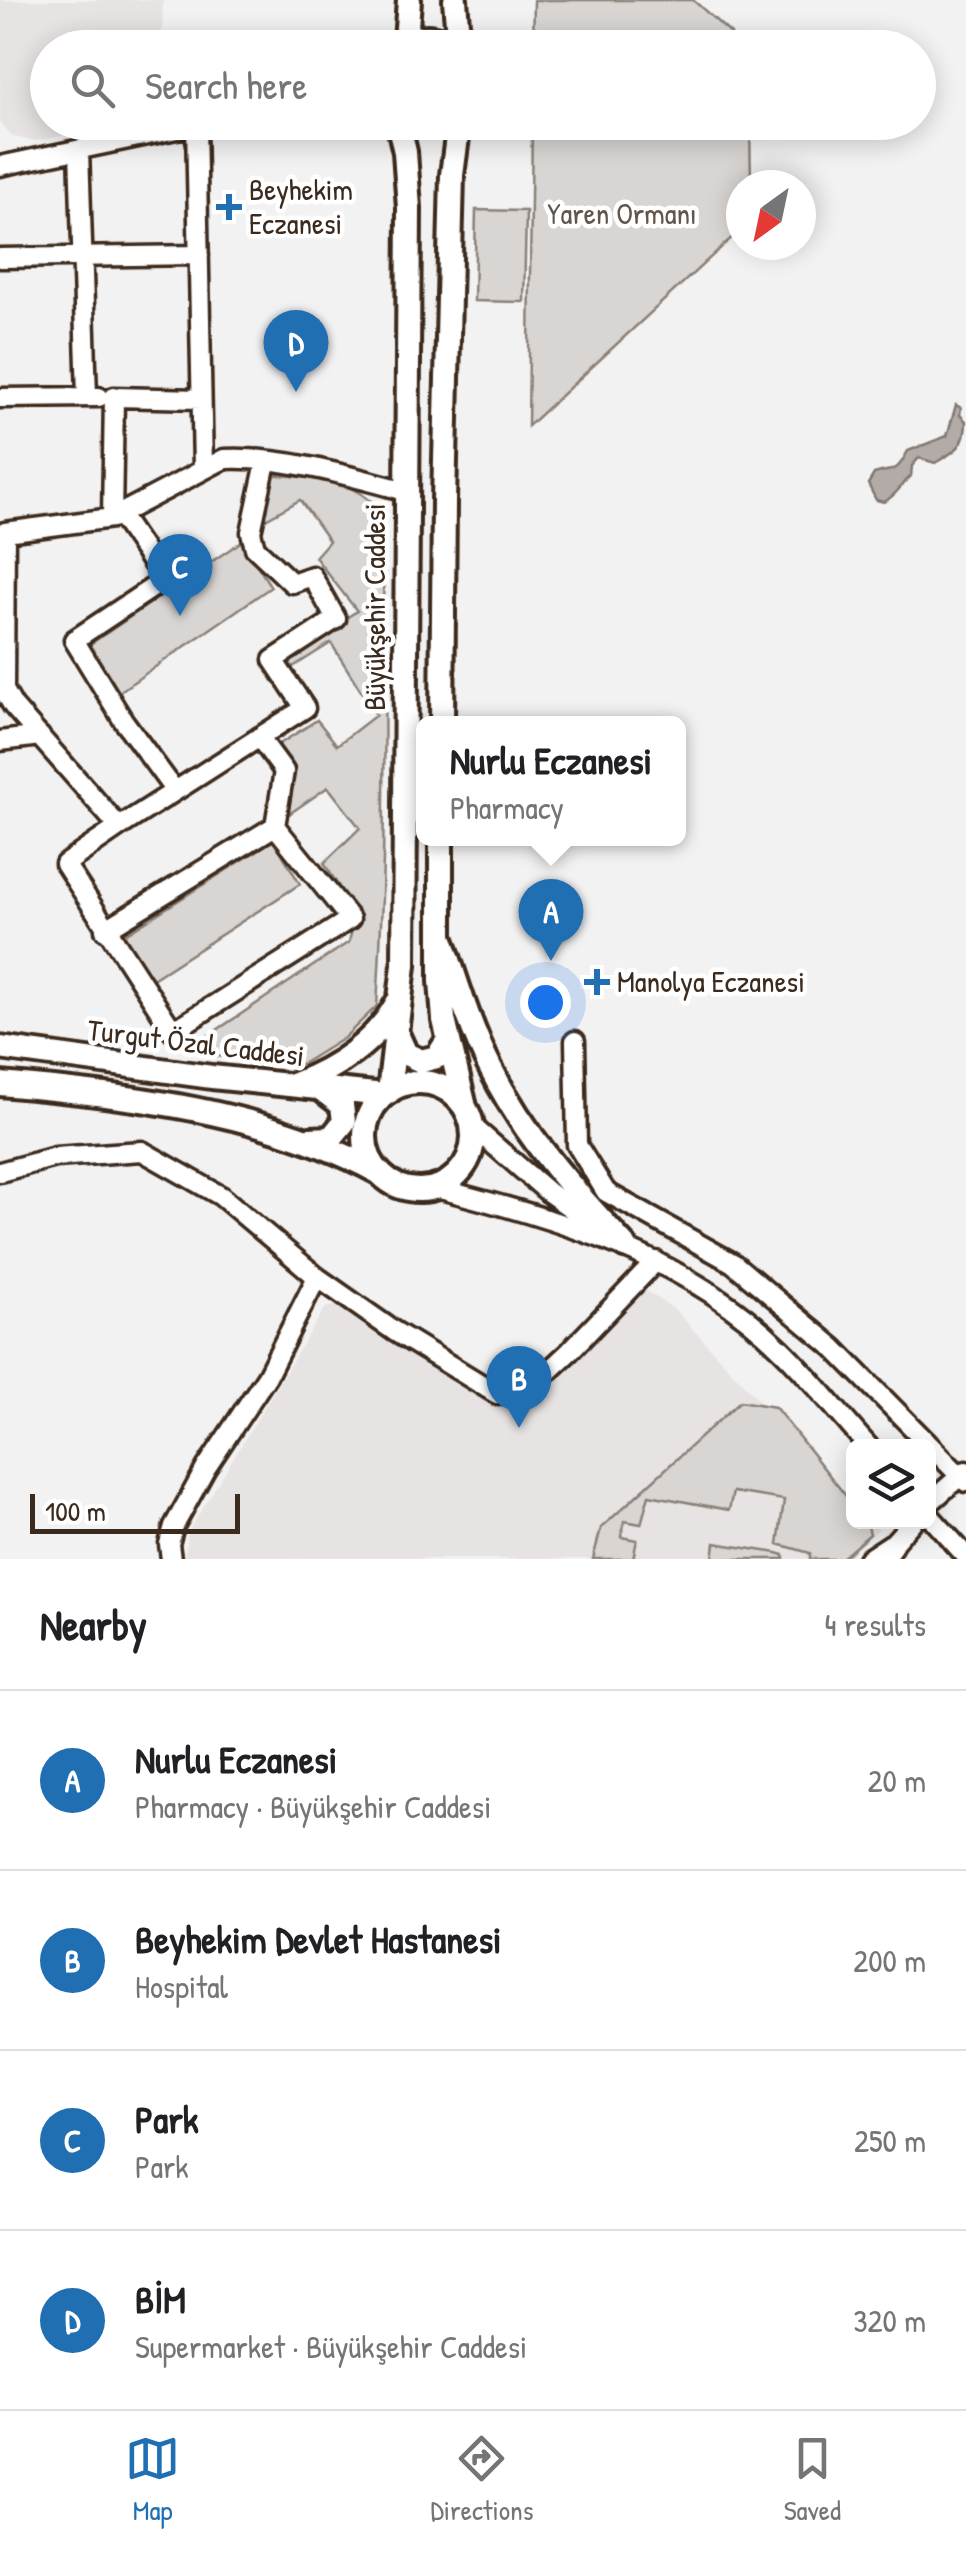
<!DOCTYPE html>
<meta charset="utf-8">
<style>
:root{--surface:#fff;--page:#f6f6f6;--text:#202124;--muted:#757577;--line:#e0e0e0;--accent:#1f6fb2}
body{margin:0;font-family:"Patrick Hand",sans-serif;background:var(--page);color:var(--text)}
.controls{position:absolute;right:30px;bottom:30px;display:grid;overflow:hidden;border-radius:15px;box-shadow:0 5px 25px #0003}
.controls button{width:90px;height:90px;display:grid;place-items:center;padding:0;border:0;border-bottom:2px solid var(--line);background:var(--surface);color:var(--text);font:50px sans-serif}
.compass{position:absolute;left:726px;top:170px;width:90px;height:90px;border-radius:50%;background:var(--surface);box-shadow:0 5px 25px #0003;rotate:213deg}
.scale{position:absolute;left:30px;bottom:25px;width:210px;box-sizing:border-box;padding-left:10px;border:5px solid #3b2a1e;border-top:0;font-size:28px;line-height:35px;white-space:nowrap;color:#3b2a1e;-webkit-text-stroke:8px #fff;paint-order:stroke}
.you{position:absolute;left:545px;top:1002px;width:35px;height:35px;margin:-25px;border:8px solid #fff;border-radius:50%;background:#1a73e8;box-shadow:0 0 0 15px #1a73e833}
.badge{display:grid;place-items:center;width:65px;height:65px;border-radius:50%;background:var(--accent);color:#fff;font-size:32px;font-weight:700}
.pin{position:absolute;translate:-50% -82px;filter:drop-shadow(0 2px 5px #0008)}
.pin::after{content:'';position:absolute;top:52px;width:35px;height:30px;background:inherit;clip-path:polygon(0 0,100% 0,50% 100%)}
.popup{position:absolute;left:416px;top:716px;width:270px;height:130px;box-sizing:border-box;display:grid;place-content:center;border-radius:15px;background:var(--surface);filter:drop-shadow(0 2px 8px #0005);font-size:32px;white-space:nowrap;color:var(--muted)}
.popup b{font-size:38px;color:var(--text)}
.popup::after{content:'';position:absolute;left:50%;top:100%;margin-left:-20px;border:20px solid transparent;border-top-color:var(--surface)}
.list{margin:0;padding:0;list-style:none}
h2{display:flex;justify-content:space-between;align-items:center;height:130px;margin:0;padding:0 40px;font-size:42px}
h2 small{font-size:32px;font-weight:400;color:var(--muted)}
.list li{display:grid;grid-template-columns:65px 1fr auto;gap:30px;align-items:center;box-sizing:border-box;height:180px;padding:0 40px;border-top:2px solid var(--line)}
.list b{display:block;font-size:38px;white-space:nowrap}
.list p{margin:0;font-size:32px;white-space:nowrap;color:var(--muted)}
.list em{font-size:32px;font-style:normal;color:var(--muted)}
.icon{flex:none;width:55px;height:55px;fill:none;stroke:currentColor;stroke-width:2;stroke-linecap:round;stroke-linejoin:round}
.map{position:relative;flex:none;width:966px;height:1559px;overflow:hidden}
.search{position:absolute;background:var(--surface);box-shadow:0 5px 25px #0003;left:30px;right:30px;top:30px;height:110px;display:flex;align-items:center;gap:25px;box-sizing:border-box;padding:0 35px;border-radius:55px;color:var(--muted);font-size:38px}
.sheet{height:850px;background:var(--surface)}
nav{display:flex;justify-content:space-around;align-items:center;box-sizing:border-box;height:140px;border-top:2px solid var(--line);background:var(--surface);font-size:28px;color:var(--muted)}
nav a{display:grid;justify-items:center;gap:5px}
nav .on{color:var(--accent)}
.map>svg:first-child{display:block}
</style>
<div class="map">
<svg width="966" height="1559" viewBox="0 0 966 1559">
<rect width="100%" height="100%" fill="#f3f2f2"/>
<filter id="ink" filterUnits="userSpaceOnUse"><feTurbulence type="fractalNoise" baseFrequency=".01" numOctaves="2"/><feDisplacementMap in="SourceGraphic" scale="20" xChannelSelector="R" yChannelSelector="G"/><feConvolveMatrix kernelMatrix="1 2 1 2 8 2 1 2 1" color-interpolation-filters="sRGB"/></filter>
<g filter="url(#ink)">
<path fill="#e6e3e2" d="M0,0h163l-1,47 -114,1v74l81,1 -93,18 -23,-4 -13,-15z
M644,1289l31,21 178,192 1,20h18l7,7 -33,30h-662l4,-27 137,-224 21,-4 63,47 92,54h22l22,-9z"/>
<path fill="#d8d5d2" stroke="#8a8078" stroke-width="2.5" d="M534,0h159l38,34 3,13h-201z
M532,123h218l1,62h-10v38l-3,9 -210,194z
M476,210l50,1 -2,91 -50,-1z
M269,474c47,5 78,1 113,37 3,165 5,330 -5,495l-33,32 -42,26 -87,-8 -10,-18 144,-96 7,-28 -32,-51 36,-35 -32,-41 -39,27 1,-38 -12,-31 39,-25 20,25 39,-30 -45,-72 -38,24 -9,-9 73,-47 -42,-54 14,-16 -29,-41 -38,21z
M242,541l29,46 -152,105 -30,-47z
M274,840l26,44 -149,96 -29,-44z
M740,1401l35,6 78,98 1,17h13l3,12 -29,25h-31v-6l-32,-9 6,-44 -51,-8 -4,18 -80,-15 -8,29 -17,-3 -3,16 16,3 -4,19h-40l8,-31z
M715,1543l62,10 7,2v4h-71z"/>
<path fill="#b2aba7" stroke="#827770" stroke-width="2.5" d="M956,405l5,3 -1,7 6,6c0,25 -10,30 -31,42l-16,-5 -7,8 -1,10c-10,9 -15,20 -27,26l-8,-2 -8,-16 6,-10c22,-7 21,1 34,-23l39,-15z"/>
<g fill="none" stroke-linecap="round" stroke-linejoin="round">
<defs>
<path id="minor" d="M196,124l7,344
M79,150l8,247
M0,166l205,-43
M0,258l199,-3
M0,398l99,-1
M266,462l-15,70 4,16 37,35 20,-7 24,43 -63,41 32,48 -186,119 -106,-121 -9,-16 1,-158 107,-14 112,-59c58,-3 126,17 182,32
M119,514l45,66 -90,60 49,80 52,71
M112,518l2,-121 87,2
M0,741l40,-5
M119,827l-54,37 108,167 177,-112 -75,-93 9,-55 -25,-34
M105,930l170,-104
M575,1041l2,104 29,47 127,71 101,85 132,134
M472,1126l76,66 52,37
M0,1172l55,-15 87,-6 79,45 96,81 77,54 103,63 29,-2 43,-40 87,-91
M436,1188c124,32 251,68 345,161 31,30 58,65 87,97
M928,1504l38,-33
M928,1514l38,42
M171,1559l-2,-15 5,-18 32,-58 61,-92 50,-99
M868,1559l26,-17
M887,1559l7,-17 18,-20"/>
<path id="major" d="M455,0l4,48
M406,41l3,-41
M397,48c18,-14 39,-15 57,0
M414,122h25
M442,724l2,-223 8,-326 7,-53
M441,838v143l3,39 21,87
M441,936c15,44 28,89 49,131 34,69 83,123 135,179
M397,1034l9,20 15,7 16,-4 11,-17
M0,1048l212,29 172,18
M365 1136a54 54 0 1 1 108 0a54 54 0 1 1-108 0Z
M0,1084c128,11 266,27 380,89
M295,1084c40,-15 81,-42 102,-81
M389,1092l15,-127 5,-757 -4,-56 -7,-30
M310,1139l21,-1 13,-16 -2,-17 -21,-16"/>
</defs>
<use href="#minor" stroke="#3b2a1e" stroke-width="25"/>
<use href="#major" stroke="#3b2a1e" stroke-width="30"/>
<use href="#minor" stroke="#fff" stroke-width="18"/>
<use href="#major" stroke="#fff" stroke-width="22"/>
</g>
</g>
<g fill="#1f6fb2" stroke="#fff" stroke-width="4">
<path d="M224 192h10v10h10v10h-10v10h-10v-10h-10v-10h10z"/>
<path d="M592 967h10v10h10v10h-10v10h-10v-10h-10v-10h10z"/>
</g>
<g text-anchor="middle" stroke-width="9" stroke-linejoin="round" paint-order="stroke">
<g font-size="30" fill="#3b2a1e" stroke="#fff" text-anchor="start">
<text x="249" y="200">Beyhekim<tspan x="249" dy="34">Eczanesi</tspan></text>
<text x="617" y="992">Manolya Eczanesi</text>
</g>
<g font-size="30" fill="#62554b" stroke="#fff">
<text x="622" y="224">Yaren Ormanı</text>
</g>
<g font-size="30" fill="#3b2a1e" stroke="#fff">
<text transform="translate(375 607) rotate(-90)" y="10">Büyükşehir Caddesi</text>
<text transform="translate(196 1043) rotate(7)" y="10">Turgut Özal Caddesi</text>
</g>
</g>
</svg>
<div class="controls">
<button><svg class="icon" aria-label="layers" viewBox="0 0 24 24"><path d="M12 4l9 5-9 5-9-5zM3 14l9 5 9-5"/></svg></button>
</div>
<svg class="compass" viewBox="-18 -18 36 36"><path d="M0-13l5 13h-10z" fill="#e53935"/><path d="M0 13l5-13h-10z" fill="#757577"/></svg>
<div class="scale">100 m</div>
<div class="you"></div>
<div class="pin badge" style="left:551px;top:961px">A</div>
<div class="popup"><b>Nurlu Eczanesi</b>Pharmacy</div>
<div class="pin badge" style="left:519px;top:1428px">B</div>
<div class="pin badge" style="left:180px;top:616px">C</div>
<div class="pin badge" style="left:296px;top:392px">D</div>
<div class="search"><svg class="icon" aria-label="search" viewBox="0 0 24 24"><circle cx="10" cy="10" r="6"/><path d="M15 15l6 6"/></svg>Search here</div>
</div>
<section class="sheet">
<h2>Nearby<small>4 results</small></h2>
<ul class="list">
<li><span class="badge">A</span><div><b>Nurlu Eczanesi</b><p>Pharmacy · Büyükşehir Caddesi</p></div><em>20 m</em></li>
<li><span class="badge">B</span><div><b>Beyhekim Devlet Hastanesi</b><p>Hospital</p></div><em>200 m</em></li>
<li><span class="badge">C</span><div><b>Park</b><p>Park</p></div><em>250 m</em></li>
<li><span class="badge">D</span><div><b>BİM</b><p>Supermarket · Büyükşehir Caddesi</p></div><em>320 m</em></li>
</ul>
</section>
<nav>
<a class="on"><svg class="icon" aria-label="map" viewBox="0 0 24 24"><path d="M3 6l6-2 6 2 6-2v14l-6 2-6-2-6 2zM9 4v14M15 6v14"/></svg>Map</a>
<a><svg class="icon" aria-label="directions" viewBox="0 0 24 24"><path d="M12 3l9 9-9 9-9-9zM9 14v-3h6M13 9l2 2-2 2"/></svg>Directions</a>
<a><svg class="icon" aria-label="saved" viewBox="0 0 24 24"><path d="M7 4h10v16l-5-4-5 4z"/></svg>Saved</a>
</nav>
